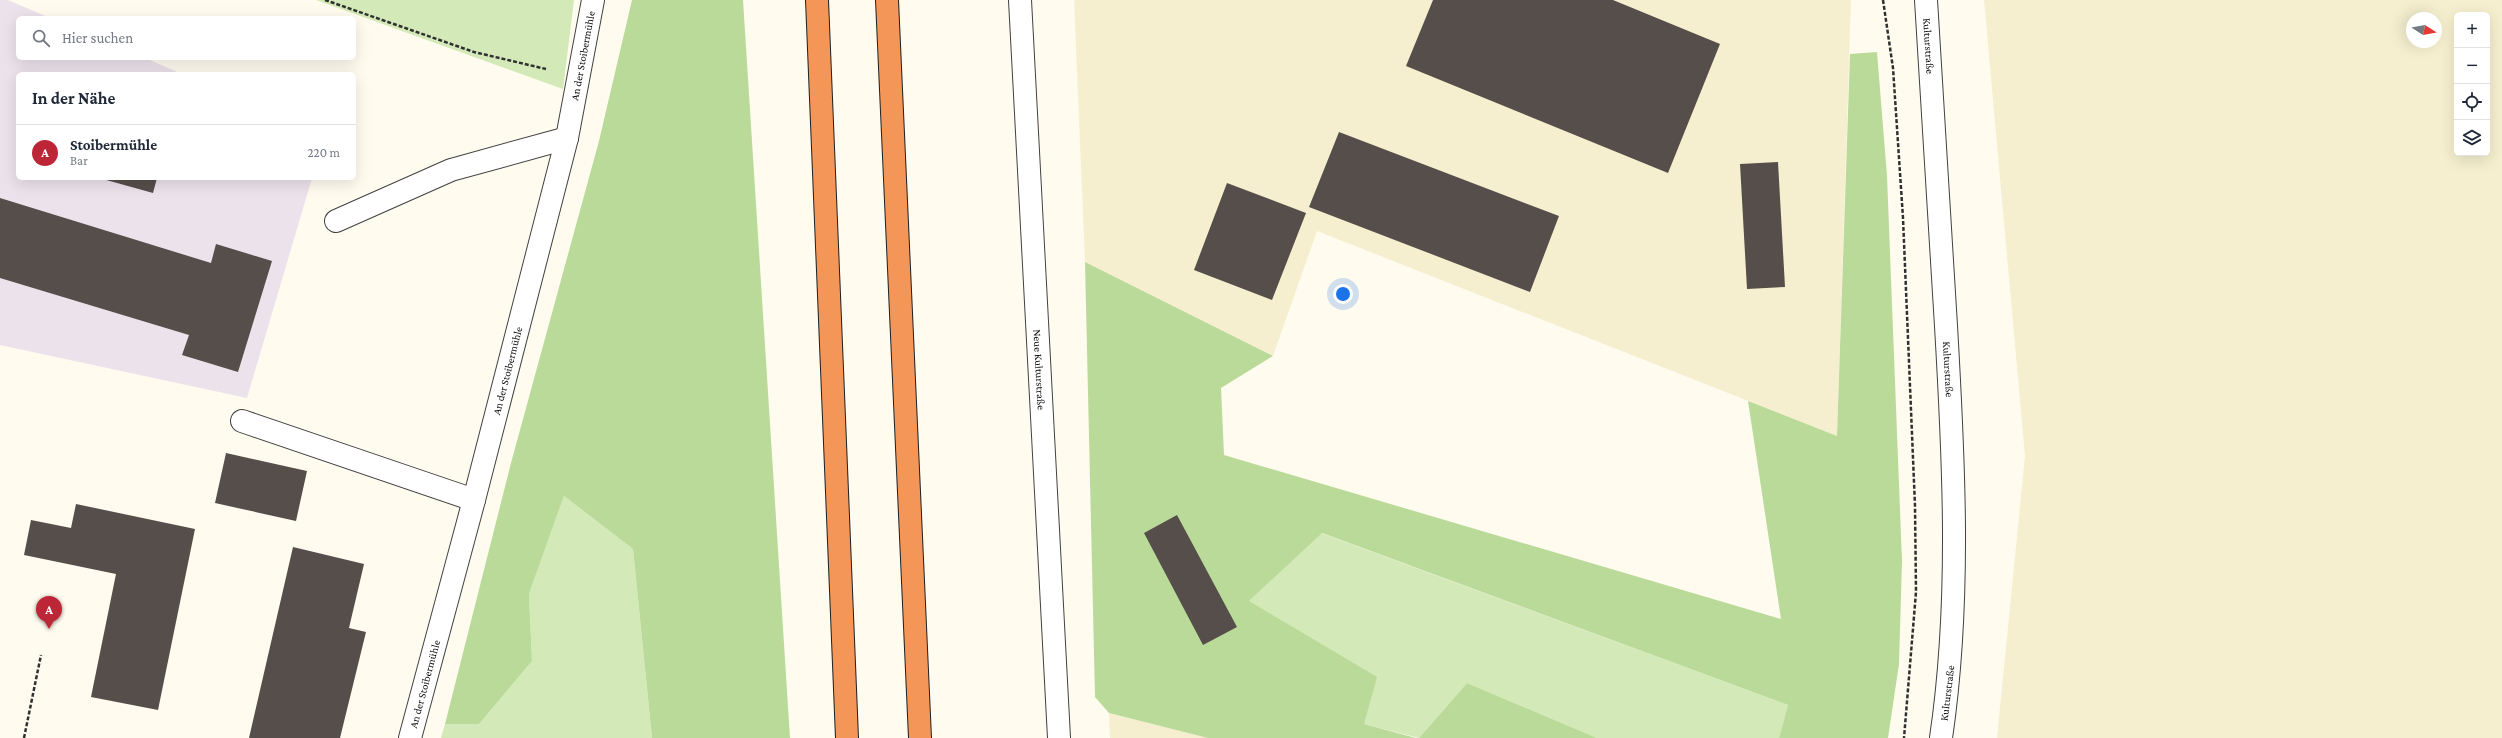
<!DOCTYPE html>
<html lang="de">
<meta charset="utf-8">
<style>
:root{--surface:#fff;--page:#f6f6f7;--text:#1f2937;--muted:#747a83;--line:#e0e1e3;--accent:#bd2636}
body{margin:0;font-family:"Crimson Pro",serif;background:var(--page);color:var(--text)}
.controls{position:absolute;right:12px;top:12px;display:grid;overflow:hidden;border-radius:6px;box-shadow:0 4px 16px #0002}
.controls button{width:36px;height:36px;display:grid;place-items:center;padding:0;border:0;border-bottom:1px solid var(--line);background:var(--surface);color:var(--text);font:20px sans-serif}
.compass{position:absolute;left:2406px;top:12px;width:36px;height:36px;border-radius:50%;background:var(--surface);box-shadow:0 4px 16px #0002;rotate:101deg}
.you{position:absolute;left:1343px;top:294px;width:14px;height:14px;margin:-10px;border:3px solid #fff;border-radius:50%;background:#1a73e8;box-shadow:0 0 0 6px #1a73e833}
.badge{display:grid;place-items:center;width:26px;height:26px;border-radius:50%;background:var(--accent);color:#fff;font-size:13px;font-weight:700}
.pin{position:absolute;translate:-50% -33px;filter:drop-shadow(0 1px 2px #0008)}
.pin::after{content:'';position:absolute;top:21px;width:14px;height:12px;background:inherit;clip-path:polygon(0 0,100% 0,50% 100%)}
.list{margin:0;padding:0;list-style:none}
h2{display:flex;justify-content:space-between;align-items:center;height:52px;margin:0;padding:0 16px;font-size:17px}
h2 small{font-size:13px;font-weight:400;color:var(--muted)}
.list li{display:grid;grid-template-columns:26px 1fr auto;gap:12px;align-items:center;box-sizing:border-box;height:56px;padding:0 16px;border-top:1px solid var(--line)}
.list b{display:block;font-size:15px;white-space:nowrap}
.list p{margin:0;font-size:13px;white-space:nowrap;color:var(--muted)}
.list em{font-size:13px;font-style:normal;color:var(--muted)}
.icon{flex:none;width:22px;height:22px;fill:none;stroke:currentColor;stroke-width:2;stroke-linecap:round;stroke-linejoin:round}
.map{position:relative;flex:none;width:2502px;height:738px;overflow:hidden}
.search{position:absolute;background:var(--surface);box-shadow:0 4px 16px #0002;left:16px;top:16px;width:340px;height:44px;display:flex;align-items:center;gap:10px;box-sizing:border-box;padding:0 14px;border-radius:6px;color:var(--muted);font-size:15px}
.panel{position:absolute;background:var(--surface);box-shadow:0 4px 16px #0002;left:16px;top:72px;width:340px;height:108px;border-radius:6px}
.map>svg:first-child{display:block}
</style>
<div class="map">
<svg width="2502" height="738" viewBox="0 0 2502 738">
<rect width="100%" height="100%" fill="#fffbef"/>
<path fill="#ebe2ec" d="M0,0h8l42,18h-32v40h127l37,16h-164v104h294l-65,220 -247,-53z"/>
<path fill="#f5efcf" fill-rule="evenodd" d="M1074,0h777l-14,436 -520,-205 -44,125 -188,-94z
M1984,0h518v738h-505l28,-282zM2457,15h30v138h-30zM2412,18h24v24h-24z
M1109,713l100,25h-99z"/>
<path fill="#d4e9b8" d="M316,0h258l-11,89z
M564,496l69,53 19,189h-211l4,-14h34l53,-63 -3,-67z
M1321,533l467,172 -9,33h-182l-130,-55 -48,55 -55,-14 -115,-123z"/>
<path fill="#b9da98" d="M632,0h111l47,738h-138l-19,-189 -69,-53 -35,98 3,67 -53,63h-34l66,-261 88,-322z
M1877,52l10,124 15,385 -3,103 -11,74h-109l9,-33 -466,-172 -73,68 128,76 -13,47 52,14h-208l-99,-25 -14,-16 -10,-435 188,94 -52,32 3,67 557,164 -33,-218 89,35 13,-382z
M1467,683l130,55h-178z"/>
<path fill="#564e4a" d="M1433,0h180l107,44 -52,129 -262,-107z
M1339,132l220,84 -29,76 -221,-85z
M1778,162l7,125 -38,2 -7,-125z
M99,178h58l-4,15z
M1227,183l79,30 -34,87 -78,-30z
M0,198l211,65 5,-19 56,17 -34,111 -56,-17 7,-20 -189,-57z
M226,453l81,18 -11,50 -81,-18z
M76,504l119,25 -37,181 -67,-13 25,-123 -92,-19 7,-35 40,8z
M1177,515l60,112 -34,18 -59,-112z
M293,547l71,17 -15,64 17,4 -26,106h-91z"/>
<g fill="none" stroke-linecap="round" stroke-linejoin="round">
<defs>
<g id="minor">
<path id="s1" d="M1020,0l39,738"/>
<path id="s2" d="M1926,0c7,109 13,218 20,326 8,137 15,276 -5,412"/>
<path d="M336,221l115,-51 116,-32"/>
<path d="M242,421l232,79"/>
<path id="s3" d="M410,738l64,-238 93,-362 26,-138"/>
</g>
<path id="highway" d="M817,0l30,738
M887,0l33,738"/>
</defs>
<use href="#minor" stroke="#414141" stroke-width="24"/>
<use href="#highway" stroke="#1f1f1f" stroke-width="24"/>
<path stroke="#303030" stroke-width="2.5" stroke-dasharray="4 2" stroke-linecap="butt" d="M325,0l149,52 72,17
M1883,0l10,68 10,150 12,288 1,86 -12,146
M24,738l17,-83"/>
<use href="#minor" stroke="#fff" stroke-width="22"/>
<use href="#highway" stroke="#f39658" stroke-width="22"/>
</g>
<g text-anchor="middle" stroke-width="4" stroke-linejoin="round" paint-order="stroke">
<g font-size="11" fill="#0e0e0e" stroke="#fff">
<text dy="4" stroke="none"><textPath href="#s2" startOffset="46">Kulturstraße</textPath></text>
<text dy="4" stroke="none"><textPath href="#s3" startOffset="704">An der Stoibermühle</textPath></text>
<text dy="4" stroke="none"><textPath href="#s1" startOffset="370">Neue Kulturstraße</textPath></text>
<text dy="4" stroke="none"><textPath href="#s2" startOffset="370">Kulturstraße</textPath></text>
<text dy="4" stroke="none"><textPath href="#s3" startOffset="380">An der Stoibermühle</textPath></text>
<text dy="4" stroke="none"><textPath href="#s3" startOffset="56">An der Stoibermühle</textPath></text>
<text transform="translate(1947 693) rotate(-83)" y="4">Kulturstraße</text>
</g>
</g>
</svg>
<div class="controls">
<button>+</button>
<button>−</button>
<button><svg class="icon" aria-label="locate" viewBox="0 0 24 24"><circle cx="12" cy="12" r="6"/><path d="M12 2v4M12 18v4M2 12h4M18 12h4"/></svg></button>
<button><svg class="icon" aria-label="layers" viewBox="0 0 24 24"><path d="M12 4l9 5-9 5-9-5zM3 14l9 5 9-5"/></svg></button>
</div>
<svg class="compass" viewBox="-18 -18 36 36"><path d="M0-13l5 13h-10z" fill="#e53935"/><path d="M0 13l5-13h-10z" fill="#747a83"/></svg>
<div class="you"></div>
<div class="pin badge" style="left:49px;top:629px">A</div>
<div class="search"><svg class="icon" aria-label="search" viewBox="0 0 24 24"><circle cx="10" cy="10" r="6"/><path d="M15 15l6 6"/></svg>Hier suchen</div>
<section class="panel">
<h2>In der Nähe<small></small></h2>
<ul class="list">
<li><span class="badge">A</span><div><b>Stoibermühle</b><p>Bar</p></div><em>220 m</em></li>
</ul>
</section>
</div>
